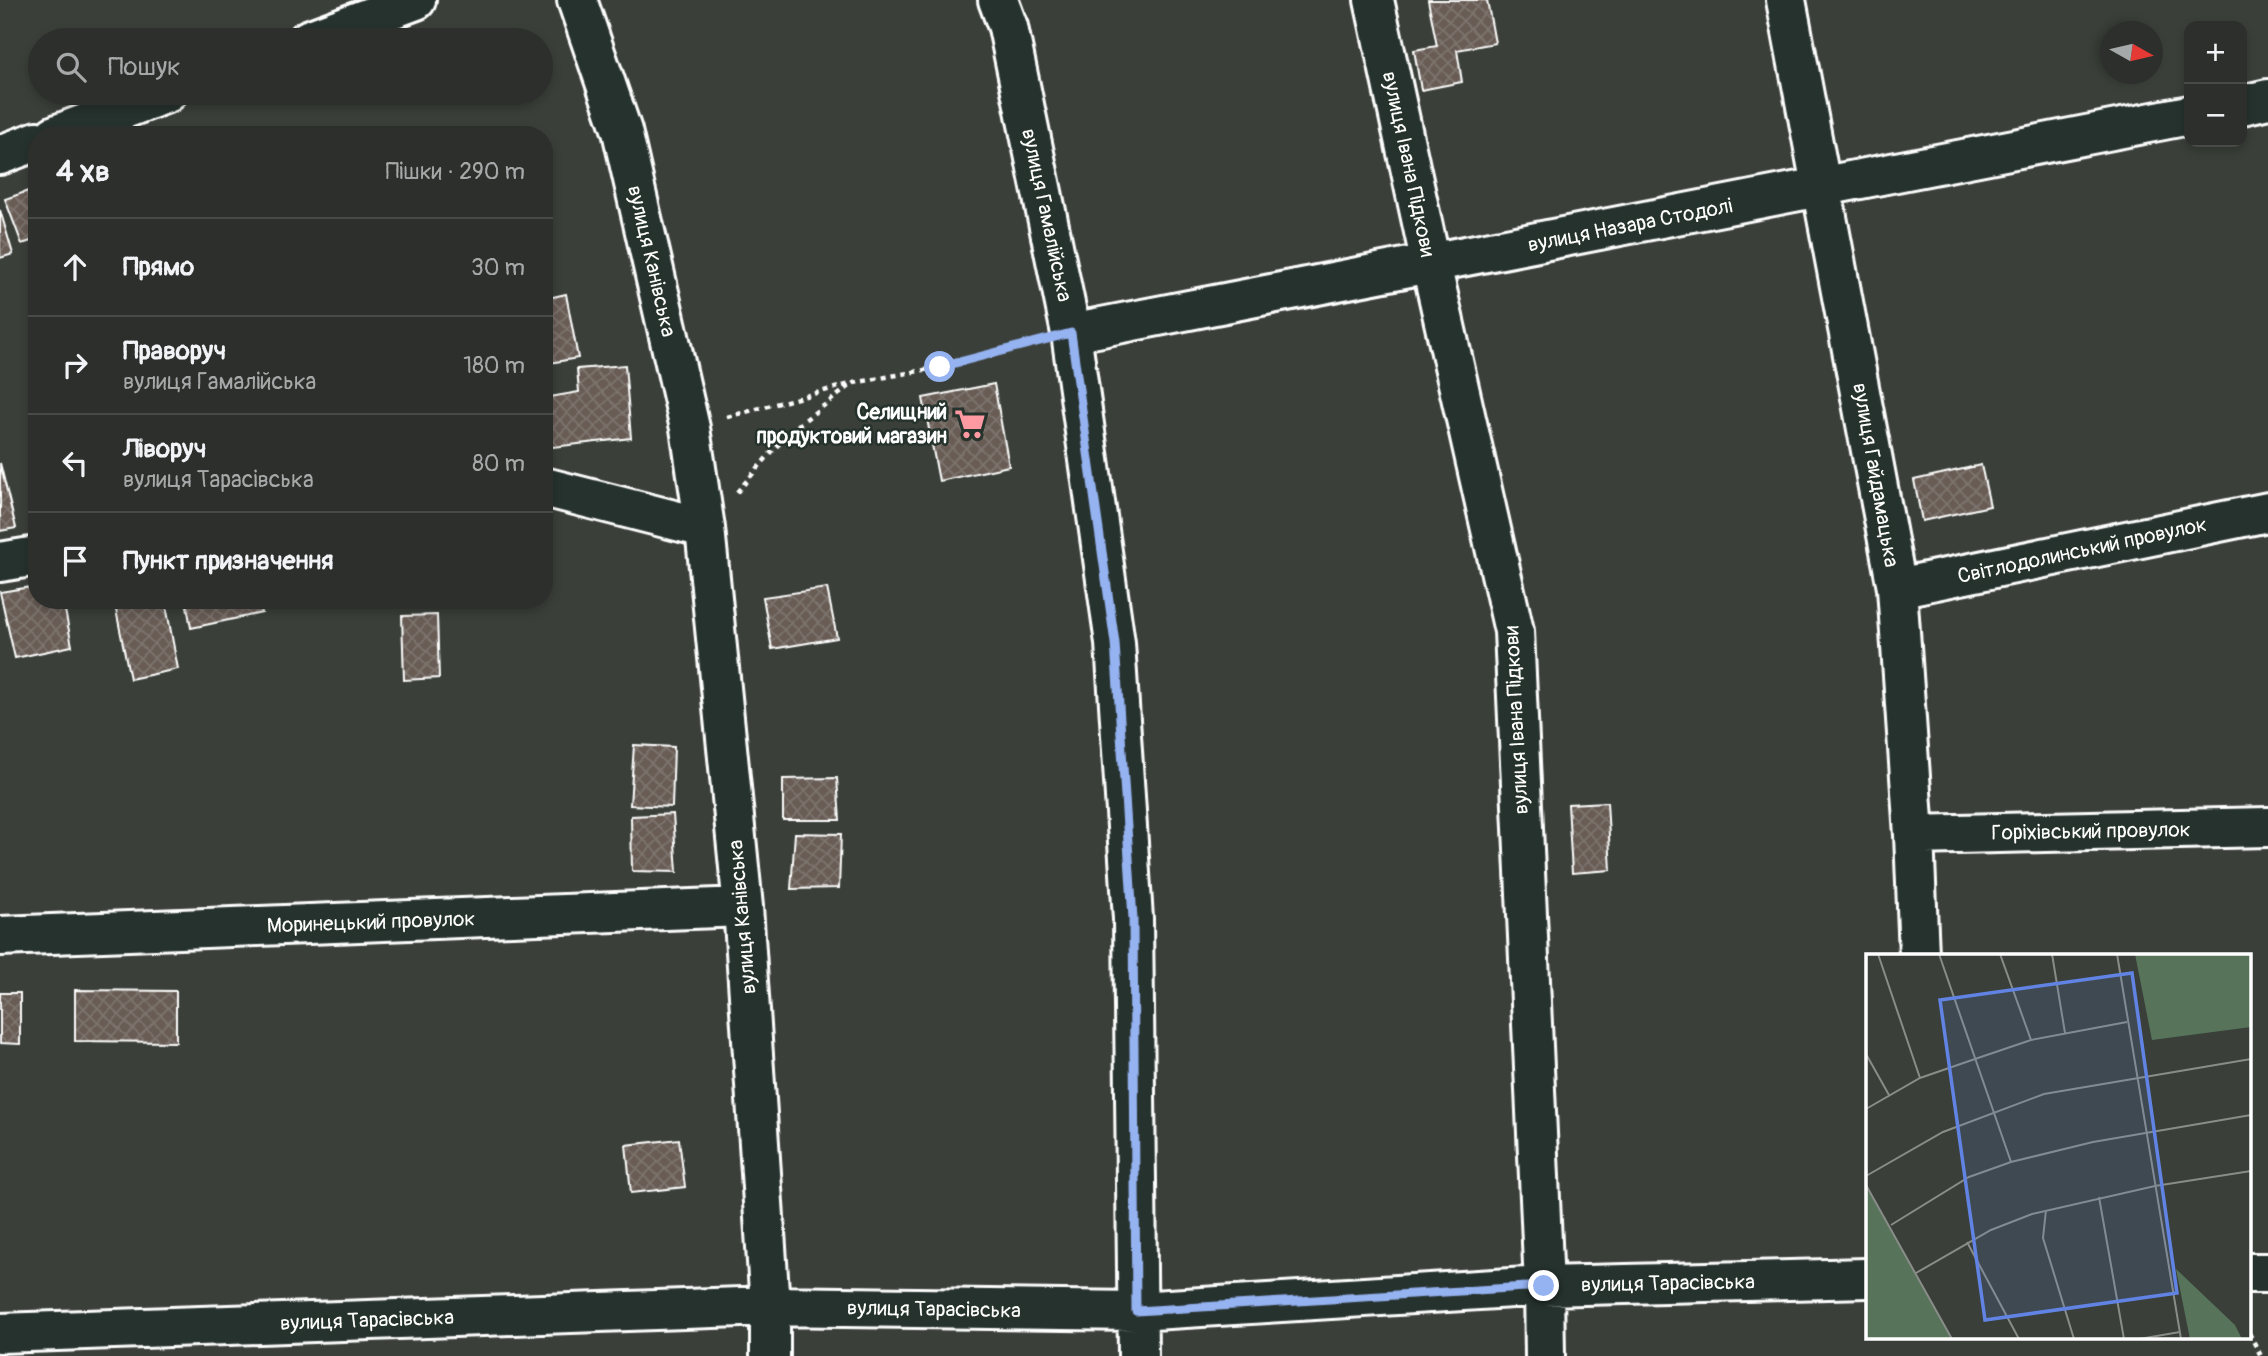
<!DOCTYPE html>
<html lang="uk">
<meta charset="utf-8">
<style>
:root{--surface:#2c2f2b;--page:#383b37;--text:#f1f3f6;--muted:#a6a9a9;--line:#484a47}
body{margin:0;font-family:Pangolin,sans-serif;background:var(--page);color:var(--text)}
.controls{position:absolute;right:21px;top:21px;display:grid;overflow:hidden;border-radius:14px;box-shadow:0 4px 10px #0003}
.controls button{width:63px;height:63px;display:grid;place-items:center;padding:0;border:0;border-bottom:2px solid var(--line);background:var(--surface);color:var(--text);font:35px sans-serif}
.compass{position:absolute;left:2100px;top:21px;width:63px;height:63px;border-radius:50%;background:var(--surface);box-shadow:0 4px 10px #0003;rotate:98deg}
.stop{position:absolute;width:21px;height:21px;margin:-16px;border:5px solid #95b2f1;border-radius:50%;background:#fff}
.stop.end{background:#95b2f1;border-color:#fff;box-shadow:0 2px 7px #0008}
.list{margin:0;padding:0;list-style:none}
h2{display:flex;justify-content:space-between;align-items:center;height:91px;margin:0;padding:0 28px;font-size:30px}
h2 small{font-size:23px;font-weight:400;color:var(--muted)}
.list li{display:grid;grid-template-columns:46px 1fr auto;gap:21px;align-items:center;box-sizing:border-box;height:98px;padding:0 28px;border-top:2px solid var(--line)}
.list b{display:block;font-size:26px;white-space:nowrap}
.list p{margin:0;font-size:23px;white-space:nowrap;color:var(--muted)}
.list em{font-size:23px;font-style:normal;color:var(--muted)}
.icon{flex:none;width:38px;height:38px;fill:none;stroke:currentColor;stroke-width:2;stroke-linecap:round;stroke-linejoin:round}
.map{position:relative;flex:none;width:2268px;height:1356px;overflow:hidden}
.search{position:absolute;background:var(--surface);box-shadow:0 4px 10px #0003;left:28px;top:28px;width:525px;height:77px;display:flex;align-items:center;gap:18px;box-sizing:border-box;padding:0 24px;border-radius:38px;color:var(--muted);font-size:26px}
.panel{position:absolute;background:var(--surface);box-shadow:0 4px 10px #0003;left:28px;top:126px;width:525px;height:483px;border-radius:28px}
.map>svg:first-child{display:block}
</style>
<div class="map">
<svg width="2268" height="1356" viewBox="0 0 2268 1356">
<defs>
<pattern id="building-cross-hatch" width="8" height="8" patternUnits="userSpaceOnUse" patternTransform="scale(1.75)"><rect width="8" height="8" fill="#675c55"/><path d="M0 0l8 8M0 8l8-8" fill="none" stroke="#7e746e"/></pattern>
</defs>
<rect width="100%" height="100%" fill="#3a3f39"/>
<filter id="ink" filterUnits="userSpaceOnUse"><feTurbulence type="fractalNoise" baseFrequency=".0143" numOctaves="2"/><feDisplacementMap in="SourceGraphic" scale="14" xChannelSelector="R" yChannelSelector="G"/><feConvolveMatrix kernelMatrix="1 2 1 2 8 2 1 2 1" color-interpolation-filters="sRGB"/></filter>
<g filter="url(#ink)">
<path fill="url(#building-cross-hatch)" stroke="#fff" stroke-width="2" d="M1428,0h59l8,43 -38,7 5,32 -41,8 -7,-40 23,-4z
M37,188v51l-15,5 -17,-45z
M0,210l13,44 -13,4z
M566,294l12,64 -34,6v-65z
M625,365l6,73 -87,10v-50l35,-6 -2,-23z
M994,384l15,82 -70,15 -16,-83z
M0,463l16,65 -16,3z
M1981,465l9,41 -68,15 -8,-41z
M37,586v14h26l9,46 -57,12 -15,-66z
M827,588l10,50 -65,11 -9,-52z
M114,600h51l13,69 -48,10z
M186,600h73l3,13 -71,15z
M437,615l2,63 -35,2 -2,-64z
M634,745l40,2 -2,60 -42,-2z
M837,778l3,42h-57v-41z
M1607,802l4,68 -39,3 -4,-69z
M673,814l4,58 -45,-1 -1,-55z
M795,833l46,1 -2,54 -48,1z
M75,990l101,1v51l-101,-1z
M0,993h20v51l-20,-1z
M679,1139l6,48 -54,6 -5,-48z"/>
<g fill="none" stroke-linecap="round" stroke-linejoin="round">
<defs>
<path id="street" d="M577,0l45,131 68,297 15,100 38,379 27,399v50
M998,0l10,27 63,306 44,310 18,276 5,437
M1374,0l57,264 83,367 30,655 1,70
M1786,0l111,588 17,247 5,120
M308,40l108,-40
M2242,105l26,-6
M55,135l112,-42
M0,155l37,-14
M1071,333l1118,-218
M544,487l161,41
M0,562l37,-6
M1897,588l371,-76
M1914,835l354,-8
M0,936l743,-29
M2249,1273h19
M0,1333l770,-27 366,5 408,-25 323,-8"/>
</defs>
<use href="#street" stroke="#fff" stroke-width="44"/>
<path stroke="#fff" stroke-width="4.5" stroke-dasharray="5 5" stroke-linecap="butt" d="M727,417l123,-33
M737,492l53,-61 64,-48 86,-16 96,-25
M2249,1333l12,23"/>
<use href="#street" stroke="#26332d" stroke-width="38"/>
</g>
</g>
<g fill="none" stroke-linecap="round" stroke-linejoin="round" filter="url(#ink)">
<path stroke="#95b2f1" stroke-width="9" d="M940,367l131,-34 44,310 18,276 3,392 408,-25"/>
</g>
<defs>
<symbol id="supermarket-bare" viewBox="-9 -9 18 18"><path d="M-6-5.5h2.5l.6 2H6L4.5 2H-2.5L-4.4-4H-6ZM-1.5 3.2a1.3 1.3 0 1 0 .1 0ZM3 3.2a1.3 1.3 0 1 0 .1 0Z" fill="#ff9aa2" stroke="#26332d" stroke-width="2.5" paint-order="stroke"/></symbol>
</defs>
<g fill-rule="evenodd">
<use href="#supermarket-bare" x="948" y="402" width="44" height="44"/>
</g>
<g text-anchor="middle" stroke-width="5" stroke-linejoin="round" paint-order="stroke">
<g font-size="21" fill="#fff" stroke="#26332d">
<text transform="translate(1409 164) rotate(78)" y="7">вулиця Івана Підкови</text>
<text transform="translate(1047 215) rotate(78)" y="7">вулиця Гамалійська</text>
<text transform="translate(1630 225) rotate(-11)" y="7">вулиця Назара Стодолі</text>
<text transform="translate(652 261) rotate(77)" y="7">вулиця Канівська</text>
<text transform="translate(1876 475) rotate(80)" y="7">вулиця Гайдамацька</text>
<text transform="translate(2082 550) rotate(-12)" y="7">Світлодолинський провулок</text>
<text transform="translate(1516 720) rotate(-93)" y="7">вулиця Івана Підкови</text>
<text transform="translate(2091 831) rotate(-1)" y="7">Горіхівський провулок</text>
<text transform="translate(742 917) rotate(-95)" y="7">вулиця Канівська</text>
<text transform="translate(371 922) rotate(-2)" y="7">Моринецький провулок</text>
<text transform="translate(1668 1283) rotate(-1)" y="7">вулиця Тарасівська</text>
<text transform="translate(934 1309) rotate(1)" y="7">вулиця Тарасівська</text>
<text transform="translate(367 1320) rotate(-2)" y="7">вулиця Тарасівська</text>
</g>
<g font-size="21" font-weight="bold" fill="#fff" stroke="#26332d" text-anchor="end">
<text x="947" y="419">Селищний<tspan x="947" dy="24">продуктовий магазин</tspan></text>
</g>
</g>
<g transform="translate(1866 954)">
<rect width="385" height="385" fill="#3a3f39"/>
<path d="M269,0h116v73l-99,13zM310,315l59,56 7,14h-52z" fill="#57745b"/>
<path d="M0,232l86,153h-86z" fill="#57745b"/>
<path fill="none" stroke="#898c88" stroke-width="2" d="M12,0l42,124M73,0l72,208M134,0l31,86M186,0l13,79M251,0l64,385M0,100l23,41M0,155l54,-31 55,-19 56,-19 96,-18M0,222l77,-44 101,-38 207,-35M0,231l86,154M233,243l25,142M180,256l-3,28 31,101M25,271l78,-48 42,-15 82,-20 158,-27M101,288l52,97M50,319l75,-43 41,-16 123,-28 96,-15M273,385l41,-7"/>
<path fill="#6183e4" fill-opacity="0.15" stroke="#6183e4" stroke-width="3.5" d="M266,19l45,320 -192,27 -45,-320z"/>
<rect width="385" height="385" fill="none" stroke="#fff" stroke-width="3.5"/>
</g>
</svg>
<div class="controls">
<button>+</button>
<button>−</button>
</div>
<svg class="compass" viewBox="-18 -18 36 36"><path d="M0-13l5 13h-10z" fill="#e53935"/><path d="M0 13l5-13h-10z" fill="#a6a9a9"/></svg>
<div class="stop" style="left:940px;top:367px"></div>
<div class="stop end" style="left:1544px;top:1286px"></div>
<div class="search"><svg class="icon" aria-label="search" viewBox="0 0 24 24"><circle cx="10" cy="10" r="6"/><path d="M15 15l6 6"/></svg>Пошук</div>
<section class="panel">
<h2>4 хв<small>Пішки · 290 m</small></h2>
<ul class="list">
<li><svg class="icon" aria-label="ahead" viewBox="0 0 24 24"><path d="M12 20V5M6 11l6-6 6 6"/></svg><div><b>Прямо</b></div><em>30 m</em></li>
<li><svg class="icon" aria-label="right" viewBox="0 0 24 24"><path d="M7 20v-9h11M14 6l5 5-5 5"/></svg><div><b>Праворуч</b><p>вулиця Гамалійська</p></div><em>180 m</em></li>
<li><svg class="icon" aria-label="left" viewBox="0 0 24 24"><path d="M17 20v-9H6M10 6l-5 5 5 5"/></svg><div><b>Ліворуч</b><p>вулиця Тарасівська</p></div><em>80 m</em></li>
<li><svg class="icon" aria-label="arrive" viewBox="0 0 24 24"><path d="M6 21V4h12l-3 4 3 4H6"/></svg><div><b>Пункт призначення</b></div></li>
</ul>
</section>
</div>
